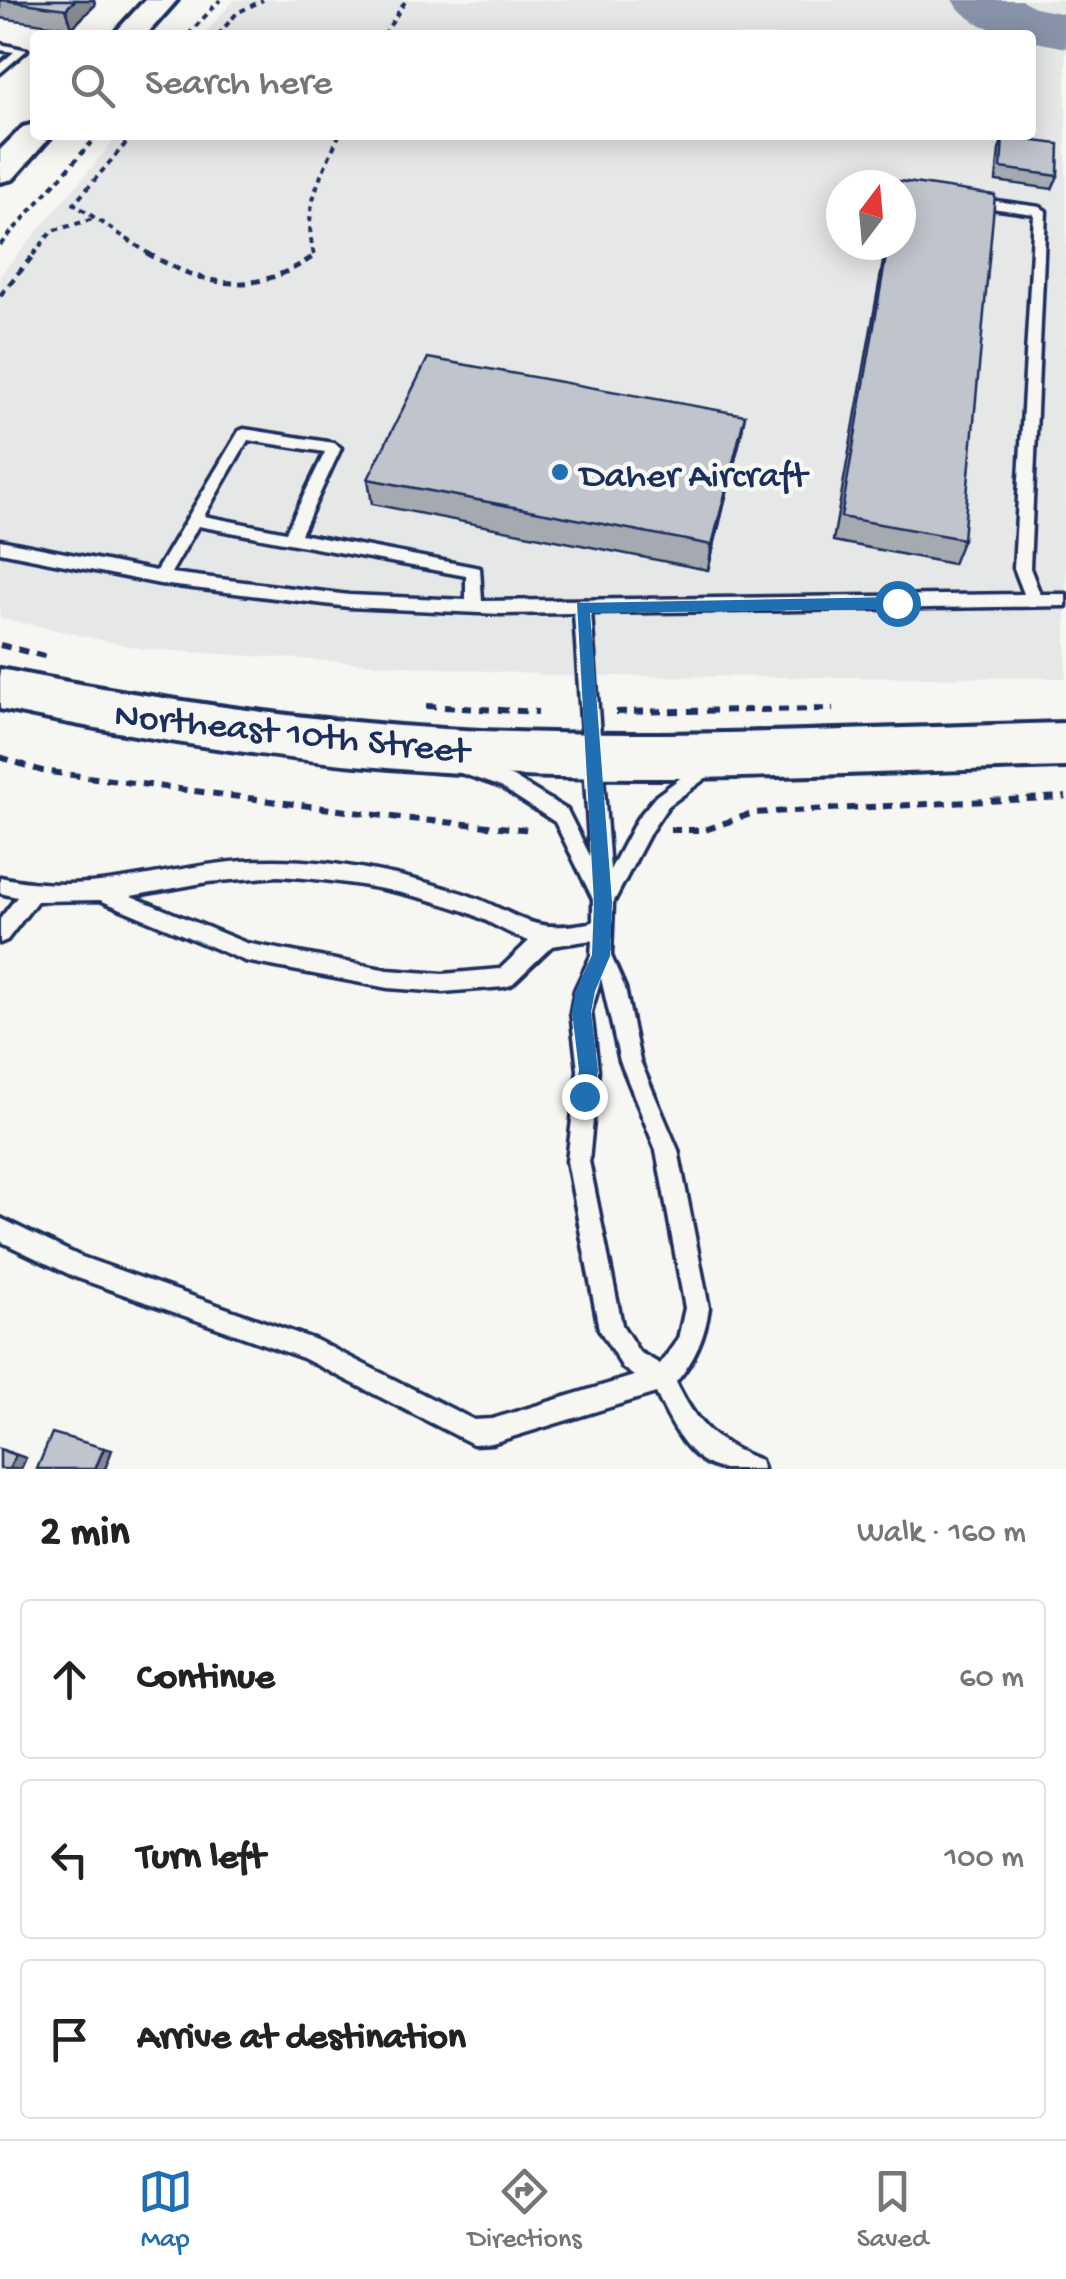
<!DOCTYPE html>
<meta charset="utf-8">
<style>
:root{--surface:#fff;--page:#f6f6f6;--text:#222;--muted:#767676;--line:#e0e0e0;--accent:#1f6fb2}
body{margin:0;font-family:"Gochi Hand",sans-serif;background:var(--page);color:var(--text)}
.compass{position:absolute;left:826px;top:170px;width:90px;height:90px;border-radius:50%;background:var(--surface);box-shadow:0 5px 25px #0003;rotate:16deg}
.stop{position:absolute;width:30px;height:30px;margin:-22px;border:8px solid #1f6fb2;border-radius:50%;background:#fff}
.stop.end{background:#1f6fb2;border-color:#fff;box-shadow:0 2px 10px #0008}
.list{margin:0;padding:0;list-style:none}
h2{display:flex;justify-content:space-between;align-items:center;height:130px;margin:0;padding:0 40px;font-size:42px}
h2 small{font-size:32px;font-weight:400;color:var(--muted)}
.list li{display:grid;grid-template-columns:65px 1fr auto;gap:30px;align-items:center;box-sizing:border-box;height:160px;margin:0 20px 20px;padding:0 20px;border:2px solid var(--line);border-radius:10px}
.list b{display:block;font-size:38px;white-space:nowrap}
.list em{font-size:32px;font-style:normal;color:var(--muted)}
.icon{flex:none;width:55px;height:55px;fill:none;stroke:currentColor;stroke-width:2;stroke-linecap:round;stroke-linejoin:round}
.map{position:relative;flex:none;width:1066px;height:1469px;overflow:hidden}
.search{position:absolute;background:var(--surface);box-shadow:0 5px 25px #0003;left:30px;right:30px;top:30px;height:110px;display:flex;align-items:center;gap:25px;box-sizing:border-box;padding:0 35px;border-radius:10px;color:var(--muted);font-size:38px}
.sheet{height:670px;background:var(--surface)}
nav{display:flex;justify-content:space-around;align-items:center;box-sizing:border-box;height:140px;border-top:2px solid var(--line);background:var(--surface);font-size:28px;color:var(--muted)}
nav a{display:grid;justify-items:center;gap:5px}
nav .on{color:var(--accent)}
.map>svg:first-child{display:block}
</style>
<div class="map">
<svg width="1066" height="1469" viewBox="0 0 1066 1469">
<rect width="100%" height="100%" fill="#f6f6f2"/>
<filter id="ink" filterUnits="userSpaceOnUse"><feTurbulence type="fractalNoise" baseFrequency=".01" numOctaves="2"/><feDisplacementMap in="SourceGraphic" scale="20" xChannelSelector="R" yChannelSelector="G"/><feConvolveMatrix kernelMatrix="1 2 1 2 8 2 1 2 1" color-interpolation-filters="sRGB"/></filter>
<g filter="url(#ink)">
<path fill="#e6e7e7" fill-rule="evenodd" d="M234,0h832v678l-502,-2 -420,-27 -144,-31v-343l119,-140h912v-100h-827zM841,185h60v60h-60z"/>
<g fill="none" stroke-linecap="round" stroke-linejoin="round">
<path fill="#8892a8" fill-rule="evenodd" d="M952,0h69l18,9 27,5v34l-35,-7v-6c-29,0 -62,-9 -79,-35z"/>
<defs>
<path id="lane" d="M0,44l27,6 -27,23v-9l14,-12 -14,-2z
M988,200l52,7 6,4 -16,357 10,26h26v12l-475,7 19,257 27,-51 19,-23 50,-37h12l3,5 -3,5 -50,37 -17,25 -38,72 -2,53 14,32 15,73 38,89 31,158c-4,28 -14,52 -33,74 21,44 39,60 84,78l3,9c-13,0 -27,0 -40,0 -34,-5 -54,-49 -67,-76l-164,50 -19,1 -170,-86 -228,-81 -75,-36v-23l79,38 237,84 158,80 18,-1 142,-43 -11,-8 -24,-39 -32,-168 11,-91 -7,-58 4,-22 16,-34 1,-16 -40,6 -41,39 -7,2 -61,5 -55,-4 -143,-27 -145,-61 -63,1 -30,39 -7,3v-24l17,-22 -17,-4v-16c92,20 154,-9 243,-16 28,-2 56,-1 84,2 46,6 91,16 135,30 57,19 65,43 131,29v-23l-38,-77 -54,-35 -46,-16 -3,-5 3,-5 6,-2 52,18 54,33 23,46 -16,-243 -73,1 -152,-7 -189,-23 -160,-32v-12l156,31 83,-140 5,-2 90,14 7,5 -40,86 179,34 2,33 542,-7 -10,-26 20,-354 -50,-7v-6zM248,440l77,12 -39,80 -82,-16zM198,526l268,50v24l-117,-5 -178,-22zM278,876c63,4 127,14 187,35 22,9 42,22 64,30l-29,28 -57,5 -55,-4 -142,-27 -115,-47 77,-14zM601,978l19,83 36,89 29,158 -7,31 -18,25 -21,-12 -17,-27 -33,-164 9,-91 -7,-58z"/>
<path id="secondary" d="M145,0h32l-31,35h-33z
M35,124v11h17l-39,44 -13,3v-32l23,-23z
M0,669c147,29 294,51 444,60 207,12 415,-1 622,-6v44c-207,5 -416,19 -623,5 -149,-9 -296,-32 -443,-63z"/>
</defs>
<use href="#lane" stroke="#1b2f5e" stroke-width="7"/>
<use href="#secondary" stroke="#1b2f5e" stroke-width="8"/>
<path stroke="#1b2f5e" stroke-width="4" stroke-dasharray="6 5" stroke-linecap="butt" d="M188,35l32,-35
M218,35l19,-22 26,-13
M384,35l22,-35
M133,135l-59,69 77,51
M0,245l98,-110
M33,255l19,-24 41,-12
M314,255c-12,-49 6,-76 25,-120"/>
<path stroke="#1b2f5e" stroke-width="5" stroke-dasharray="8 6" stroke-linecap="butt" d="M147,253c62,35 105,44 167,3l-1,-3
M0,296l35,-43"/>
<path stroke="#1b2f5e" stroke-width="6" stroke-dasharray="10 8" stroke-linecap="butt" d="M0,645l52,13
M426,706l112,6
M616,712l217,-3
M0,757l42,14 358,47 133,12
M670,830h35l48,-17 313,-16"/>
<use href="#lane" fill="#f6f6f2" fill-rule="evenodd"/>
<use href="#secondary" fill="#f6f6f2" fill-rule="evenodd"/>
</g>
<path fill="#a5a9b0" stroke="#1b2f5e" stroke-width="2.5" d="M0,0h94l1,5 -23,23 -72,-10z
M1003,137l55,39 -6,13 -56,-8 3,-31z
M886,245h15l62,294 -10,25 -120,-23z
M745,415l-5,25 -32,130 -336,-66 -4,-25z"/>
<path fill="#868990" stroke="#1b2f5e" stroke-width="2.5" d="M75,0h19l1,5 -23,23 -6,-19z
M745,415l-5,25 -32,130 4,-25z
M104,1448l8,2 -7,19h-10z
M0,1449l26,9 -5,11h-12z"/>
<path fill="#c0c4cd" stroke="#1b2f5e" stroke-width="2.5" d="M3,0h72l-9,9z
M1003,137l56,7 -1,32 -57,-8z
M900,181l95,14 -32,344 -122,-22 47,-272h13v-60h-2z
M428,358l317,57 -33,130 -344,-66z
M52,1433l52,15 -9,21h-58z
M0,1450l16,5 -7,14h-9z"/>
</g>
<path fill="#1f6fb2" d="M897,597l8,6 -8,6 -307,4 22,289 -2,54 -15,35 -4,21 7,58 -4,26 -10,10 -6,-3 -3,-7 4,-26 -7,-58 4,-22 16,-35 2,-53 -17,-299z"/>
<circle fill="#1f6fb2" stroke="#f6f6f2" stroke-width="4" cx="560" cy="472" r="10"/>
<g text-anchor="middle" stroke-width="9" stroke-linejoin="round" paint-order="stroke">
<g font-size="38" fill="#1b2f5e" stroke="#f6f6f2" text-anchor="start">
<text x="580" y="485">Daher Aircraft</text>
</g>
<g font-size="38" fill="#1b2f5e" stroke="#f6f6f2">
<text transform="translate(292 730) rotate(6)" y="13">Northeast 10th Street</text>
</g>
</g>
</svg>
<svg class="compass" viewBox="-18 -18 36 36"><path d="M0-13l5 13h-10z" fill="#e53935"/><path d="M0 13l5-13h-10z" fill="#767676"/></svg>
<div class="stop" style="left:897px;top:603px"></div>
<div class="stop end" style="left:584px;top:1096px"></div>
<div class="search"><svg class="icon" aria-label="search" viewBox="0 0 24 24"><circle cx="10" cy="10" r="6"/><path d="M15 15l6 6"/></svg>Search here</div>
</div>
<section class="sheet">
<h2>2 min<small>Walk · 160 m</small></h2>
<ul class="list">
<li><svg class="icon" aria-label="ahead" viewBox="0 0 24 24"><path d="M12 20V5M6 11l6-6 6 6"/></svg><div><b>Continue</b></div><em>60 m</em></li>
<li><svg class="icon" aria-label="left" viewBox="0 0 24 24"><path d="M17 20v-9H6M10 6l-5 5 5 5"/></svg><div><b>Turn left</b></div><em>100 m</em></li>
<li><svg class="icon" aria-label="arrive" viewBox="0 0 24 24"><path d="M6 21V4h12l-3 4 3 4H6"/></svg><div><b>Arrive at destination</b></div></li>
</ul>
</section>
<nav>
<a class="on"><svg class="icon" aria-label="map" viewBox="0 0 24 24"><path d="M3 6l6-2 6 2 6-2v14l-6 2-6-2-6 2zM9 4v14M15 6v14"/></svg>Map</a>
<a><svg class="icon" aria-label="directions" viewBox="0 0 24 24"><path d="M12 3l9 9-9 9-9-9zM9 14v-3h6M13 9l2 2-2 2"/></svg>Directions</a>
<a><svg class="icon" aria-label="saved" viewBox="0 0 24 24"><path d="M7 4h10v16l-5-4-5 4z"/></svg>Saved</a>
</nav>
